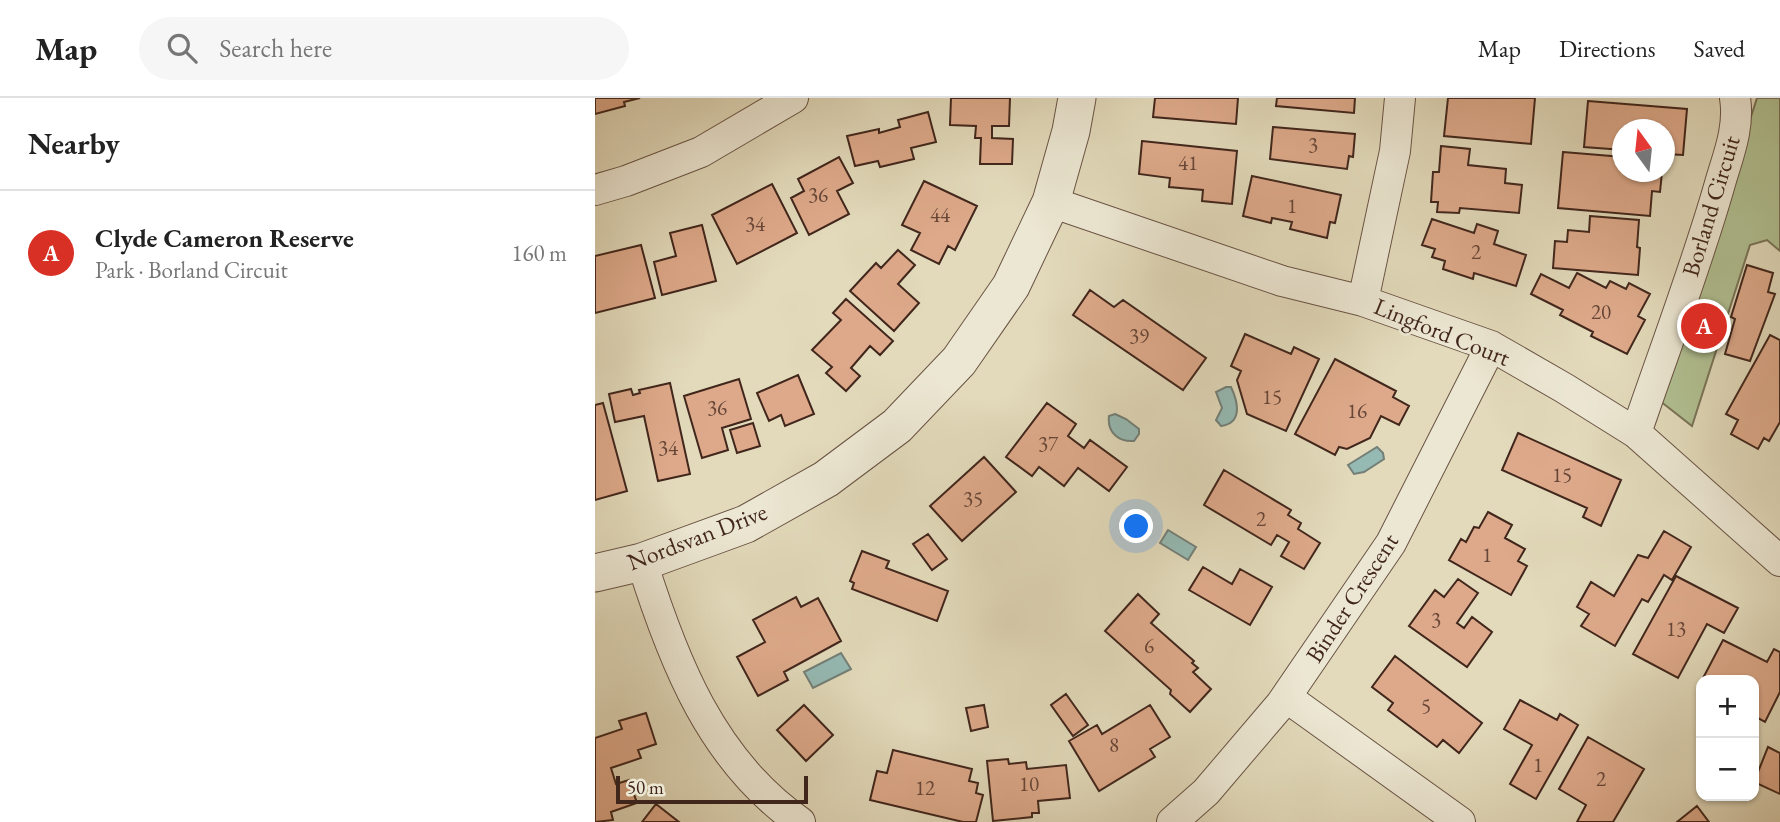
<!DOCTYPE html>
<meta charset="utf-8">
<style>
:root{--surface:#fff;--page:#f6f6f6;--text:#222;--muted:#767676;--line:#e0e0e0;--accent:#d93025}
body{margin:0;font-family:"EB Garamond",serif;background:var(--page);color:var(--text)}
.controls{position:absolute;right:21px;bottom:21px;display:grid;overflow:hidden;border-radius:14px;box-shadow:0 2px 5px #0004}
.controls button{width:63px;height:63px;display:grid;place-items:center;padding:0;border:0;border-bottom:2px solid var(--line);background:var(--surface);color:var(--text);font:35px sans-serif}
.compass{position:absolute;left:1017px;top:21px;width:63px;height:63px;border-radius:50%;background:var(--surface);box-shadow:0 2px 5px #0004;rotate:345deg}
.scale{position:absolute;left:21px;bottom:18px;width:192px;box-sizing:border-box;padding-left:7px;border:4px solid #41261c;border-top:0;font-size:19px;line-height:24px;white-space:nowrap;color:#41261c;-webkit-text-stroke:5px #ece7d3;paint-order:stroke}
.you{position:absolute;left:542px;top:429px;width:24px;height:24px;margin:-18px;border:5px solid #fff;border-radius:50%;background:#1a73e8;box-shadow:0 0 0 10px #1a73e833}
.badge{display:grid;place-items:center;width:46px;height:46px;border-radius:50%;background:var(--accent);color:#fff;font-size:23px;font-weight:700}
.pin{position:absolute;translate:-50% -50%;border:4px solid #fff;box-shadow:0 2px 7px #0006}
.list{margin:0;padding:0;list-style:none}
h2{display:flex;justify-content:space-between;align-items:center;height:91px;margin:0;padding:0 28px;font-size:30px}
h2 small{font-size:23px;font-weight:400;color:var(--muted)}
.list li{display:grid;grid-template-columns:46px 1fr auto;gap:21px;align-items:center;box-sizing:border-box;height:126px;padding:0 28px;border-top:2px solid var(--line)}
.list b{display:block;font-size:26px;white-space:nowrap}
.list p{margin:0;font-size:23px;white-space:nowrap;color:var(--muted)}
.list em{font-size:23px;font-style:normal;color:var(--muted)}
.icon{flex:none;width:38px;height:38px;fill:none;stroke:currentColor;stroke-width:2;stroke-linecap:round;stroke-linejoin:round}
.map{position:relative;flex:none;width:1185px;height:724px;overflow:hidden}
header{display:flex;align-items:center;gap:42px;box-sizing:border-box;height:98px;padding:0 35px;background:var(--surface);border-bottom:2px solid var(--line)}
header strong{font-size:33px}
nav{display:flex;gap:38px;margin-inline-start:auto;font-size:24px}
.search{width:490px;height:63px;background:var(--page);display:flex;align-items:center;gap:18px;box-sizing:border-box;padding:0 24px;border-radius:38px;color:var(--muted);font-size:26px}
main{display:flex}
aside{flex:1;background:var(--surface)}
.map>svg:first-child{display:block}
</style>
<header>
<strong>Map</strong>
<div class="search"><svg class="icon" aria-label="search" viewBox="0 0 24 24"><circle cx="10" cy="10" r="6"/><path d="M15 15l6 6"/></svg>Search here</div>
<nav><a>Map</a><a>Directions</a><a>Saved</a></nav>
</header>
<main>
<aside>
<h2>Nearby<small></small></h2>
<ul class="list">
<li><span class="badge">A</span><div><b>Clyde Cameron Reserve</b><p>Park · Borland Circuit</p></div><em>160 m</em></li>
</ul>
</aside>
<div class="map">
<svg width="1185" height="724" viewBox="0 0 1185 724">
<rect width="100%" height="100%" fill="#e2dabb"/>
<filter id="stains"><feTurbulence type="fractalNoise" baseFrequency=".00286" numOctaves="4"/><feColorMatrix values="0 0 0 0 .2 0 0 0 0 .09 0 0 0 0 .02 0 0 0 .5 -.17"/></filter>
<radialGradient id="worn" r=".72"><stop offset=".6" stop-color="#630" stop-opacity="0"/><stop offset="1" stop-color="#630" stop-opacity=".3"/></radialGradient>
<path fill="#b1c092" stroke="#797357" stroke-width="2" d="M1162,0h23v153l-13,-11 -17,5 -58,181 -32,-25z"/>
<path fill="#95bab4" stroke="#737f77" stroke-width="2" d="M631,289h5c7,15 12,36 -10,39l-5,-6 6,-12 -6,-16z
M520,316l11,5 13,10v5l-5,7c-15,1 -27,-8 -25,-25z
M782,349l6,6 1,6 -20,13 -10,2 -6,-9z
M573,432l28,17 -8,13 -28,-17z
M246,555l10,16 -38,19 -9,-16z"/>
<path fill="#dda98a" stroke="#41261c" stroke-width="2" d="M0,0h45l-16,4 1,4 -30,8z
M356,0h59l-1,28h-17v12l21,1 -1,25h-32l1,-26h-6l1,-12 -26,-1z
M560,0h83l-2,26 -83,-7z
M682,0h78l-1,15 -78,-7z
M853,0h87l-4,46 -87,-8z
M993,3l99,8 -4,46 -18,-1v-24h-42v20l-39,-3z
M333,14l8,30 -25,6 3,11 -34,8 -2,-6 -23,5 -8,-30 32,-7v4l21,-6 -2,-7z
M678,29l82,7 -2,23 -4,-1 -2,13 -77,-10z
M547,43l95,10 -5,53 -30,-3 1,-11 -34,-3 1,-9 -31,-4z
M846,48l29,3 -2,16 38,4 -1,14 17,2 -3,28 -59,-5 -1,5 -22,-1 1,-10h-7l2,-30h6z
M968,54l60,5v15h39l-2,20 -8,-1 -2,25 -92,-8z
M244,59l14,26 -16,8 12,23 -40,21 -18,-37 13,-7 -6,-12z
M657,78l89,19 -6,28 -5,-1 -3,16 -37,-9 2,-7 -20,-4 -1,5 -28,-7z
M329,83l53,25 -22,44 -7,-4 -9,18 -28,-14 9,-17 -18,-8z
M177,86l25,49 -60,31 -25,-49z
M995,118l49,4 -2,27 3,1 -2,27 -85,-7 2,-27 12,1 1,-12 21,2z
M837,121l42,14 3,-9 21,7 -4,13 32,11 -10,31 -42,-13 -1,6 -30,-10 2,-8 -13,-4 3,-8 -13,-4z
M107,127l14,56 -54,14 -8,-33 22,-6 -6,-23z
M46,147l14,53 -60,15v-57z
M303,152l17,15 -17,19 21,19 -25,28 -44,-40 26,-28 5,5z
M1152,167l26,8 -5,19 7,2 -25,67 -25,-7 10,-35 -4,-2z
M982,175l29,15 4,-7 16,8 3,-6 21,11 -12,22 7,4 -18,34 -36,-18 2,-4 -33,-17 3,-5 -32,-16 10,-20 28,14z
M495,192l24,17 9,-7 83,58 -23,32 -110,-75z
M251,201l47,42 -13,14 -10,-9 -19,22 9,8 -14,15 -20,-18 6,-6 -20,-17 29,-30 -8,-7z
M650,236l46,20 3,-7 25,12 -33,72 -39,-17 -10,-34 4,-9 -10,-5z
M1175,237l10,5v82l-11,19 -5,-3 -6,11 -27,-15 7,-14 -12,-6z
M740,261l61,32 -3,6 16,9 -10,19 -18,-9 -11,22 -23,11 -8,-2 -4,8 -40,-21z
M203,277l16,39 -29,12 -4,-11 -12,6 -12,-28z
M144,281l12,40 -29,9 6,22 -26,8 -18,-62z
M75,285l20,91 -32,7 -14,-65 -29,6 -6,-28 22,-5 2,6 7,-2 -1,-3z
M8,305l24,88 -32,9v-95z
M452,305l29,21 -8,12 16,12 6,-8 37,27 -18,24 -31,-23 -14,18 -25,-19 -7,9 -26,-19z
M158,325l7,23 -23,7 -7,-23z
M923,335l103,47 -20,46 -18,-9 4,-9 -85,-38z
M389,359l32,35 -54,49 -32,-35z
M629,372l67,40 -3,5 13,8 -3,6 22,14 -16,26 -23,-13 8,-14 -12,-7 -6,10 -67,-40z
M893,414l24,13 -7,13 20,11 -7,12 9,5 -16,29 -62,-35 12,-21 5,3 8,-15 5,1z
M1069,433l27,16 -19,33 -8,-5 -16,27 -6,-3 -27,47 -34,-20 8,-12 -12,-7 14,-25 23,14 24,-41 10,3z
M333,436l19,25 -15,11 -19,-26z
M267,453l27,10 -3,7 62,23 -11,30 -85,-32 2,-6 -4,-2z
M608,469l29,17 8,-15 32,18 -22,38 -61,-35z
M1081,478l62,32 -14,25 -17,-9 -29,54 -45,-24z
M863,481l20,14 -21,30 7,5 8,-11 20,15 -25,35 -58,-41 26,-36 9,7z
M543,496l21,20 -8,9 43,38 -2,2 6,5 -5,4 18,17 -21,23 -20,-18 1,-4 -66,-59z
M201,499l5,10 17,-9 23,43 -57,31 4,8 -30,16 -21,-39 28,-15 -12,-22z
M1128,542l44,22 7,-13 6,3v40l-15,30 -11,-6v-36h-52z
M800,558l87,67 -23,30 -16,-13 -6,7 -49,-37 5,-7 -21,-16z
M471,596l22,31 -15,11 -22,-31z
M925,602l37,20 3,-6 18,11 -42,74 -26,-15 22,-39 -28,-16z
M209,607l29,30 -27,26 -29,-31z
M389,607l4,22 -17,4 -5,-23z
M555,607l20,32 -20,12 5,8 -56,34 -30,-50 28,-16 5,9z
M51,615l10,31 -18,6 3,8 -30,10 5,16 13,-4 8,23 -26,9 2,8 -18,2v-84l27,-9 -3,-8z
M993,639l56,32 -31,53h-36l9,-17 -27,-16z
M1173,649l12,6v41l-26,-12z
M298,652l79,19 -3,12 9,2 -2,10 7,2 -7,27h-13l-93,-22 7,-29 10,2z
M413,661l1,5 17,-2 1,7 39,-4 4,33 -32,3 1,12h-7v4l-39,4 -6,-60z
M61,706l23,18h-37z
M1102,708l12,16h-32z"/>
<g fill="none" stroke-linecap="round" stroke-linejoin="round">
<defs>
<path id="minor" d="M0,92l31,-9 75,-29 92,-54
M456,104l231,79 81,20 128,45 73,42 72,45 144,128
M768,203l32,-150 5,-53
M1041,335c28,-82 59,-163 83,-246 8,-29 21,-58 16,-89
M47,464c31,99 70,199 158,260
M691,599l174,125
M577,724l34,-30 75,-88 110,-161 100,-197"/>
<path id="tertiary" d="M0,475l47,-11 104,-38 80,-45 71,-53 62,-65 52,-75 40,-84 20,-71 6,-33"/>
</defs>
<use href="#minor" stroke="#695344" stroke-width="32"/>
<use href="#tertiary" stroke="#695344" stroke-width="39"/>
<use href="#minor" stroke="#ece7d3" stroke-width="30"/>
<use href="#tertiary" stroke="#ece7d3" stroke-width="37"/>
</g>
<g text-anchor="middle" stroke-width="5" stroke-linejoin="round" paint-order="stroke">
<g font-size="21" fill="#684738">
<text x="718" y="54">3</text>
<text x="593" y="72">41</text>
<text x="223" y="104">36</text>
<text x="697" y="115">1</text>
<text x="345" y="124">44</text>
<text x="160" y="133">34</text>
<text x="881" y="161">2</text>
<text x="1006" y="221">20</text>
<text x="544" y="245">39</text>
<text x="677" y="306">15</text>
<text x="122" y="317">36</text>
<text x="762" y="320">16</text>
<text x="453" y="353">37</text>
<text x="73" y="357">34</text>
<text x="967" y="384">15</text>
<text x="378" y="408">35</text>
<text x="666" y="428">2</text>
<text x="892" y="464">1</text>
<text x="841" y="529">3</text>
<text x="1081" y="538">13</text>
<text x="554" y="555">6</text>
<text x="831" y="615">5</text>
<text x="519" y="654">8</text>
<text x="943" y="674">1</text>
<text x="1006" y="688">2</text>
<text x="434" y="693">10</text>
<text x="330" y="697">12</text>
</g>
<g font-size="24" fill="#41261c" stroke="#ece7d3">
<text transform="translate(1116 108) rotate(-73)" y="8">Borland Circuit</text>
<text transform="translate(847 234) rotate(22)" y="8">Lingford Court</text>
<text transform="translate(102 439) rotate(-21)" y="8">Nordsvan Drive</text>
<text transform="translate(757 500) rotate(-57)" y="8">Binder Crescent</text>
</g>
</g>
<rect width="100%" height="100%" filter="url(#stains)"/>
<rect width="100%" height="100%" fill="url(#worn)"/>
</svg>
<div class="controls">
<button>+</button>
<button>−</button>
</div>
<svg class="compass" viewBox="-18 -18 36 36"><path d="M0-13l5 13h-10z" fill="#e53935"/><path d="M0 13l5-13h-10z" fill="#767676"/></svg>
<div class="scale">50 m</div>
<div class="you"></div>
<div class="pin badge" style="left:1109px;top:228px">A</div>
</div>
</main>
